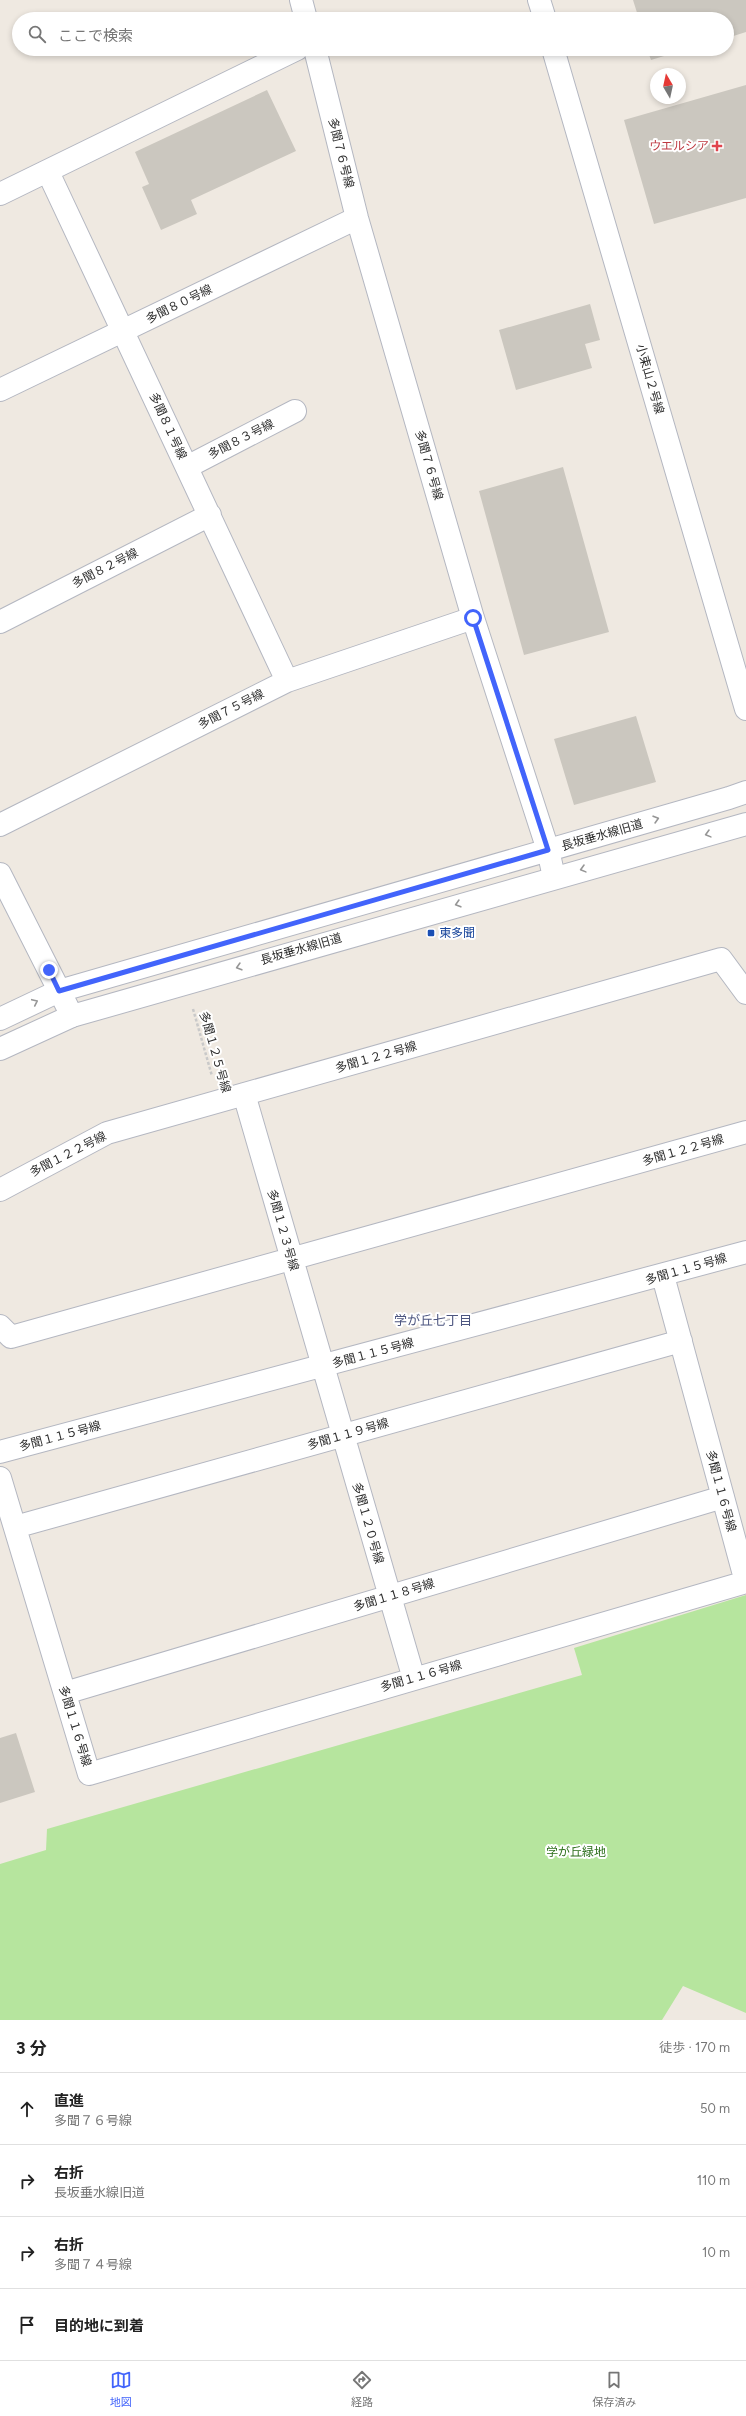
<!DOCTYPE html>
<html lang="ja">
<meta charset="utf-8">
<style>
:root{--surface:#fff;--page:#f6f6f6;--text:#222;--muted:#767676;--line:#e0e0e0;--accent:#4264fb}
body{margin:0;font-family:Figtree,"Noto Sans JP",sans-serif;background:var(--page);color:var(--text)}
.compass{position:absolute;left:650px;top:68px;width:36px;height:36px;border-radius:50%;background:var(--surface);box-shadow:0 2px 6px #0003;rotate:351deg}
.stop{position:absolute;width:12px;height:12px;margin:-9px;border:3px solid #4264fb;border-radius:50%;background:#fff}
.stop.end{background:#4264fb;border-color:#fff;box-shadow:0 1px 4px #0008}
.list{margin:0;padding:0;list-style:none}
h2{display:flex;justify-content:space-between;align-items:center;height:52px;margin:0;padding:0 16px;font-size:17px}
h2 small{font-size:13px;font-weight:400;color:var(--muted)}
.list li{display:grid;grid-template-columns:26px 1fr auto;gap:12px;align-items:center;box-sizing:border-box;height:72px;padding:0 16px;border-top:1px solid var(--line)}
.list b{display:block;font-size:15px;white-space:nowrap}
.list p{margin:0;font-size:13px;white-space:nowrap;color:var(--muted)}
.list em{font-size:13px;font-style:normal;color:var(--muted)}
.icon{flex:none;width:22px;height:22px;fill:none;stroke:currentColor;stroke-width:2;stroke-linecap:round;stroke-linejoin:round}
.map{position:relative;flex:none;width:746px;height:2020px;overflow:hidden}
.search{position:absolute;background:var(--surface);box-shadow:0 2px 6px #0003;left:12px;right:12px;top:12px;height:44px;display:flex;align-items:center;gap:10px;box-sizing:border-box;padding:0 14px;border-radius:22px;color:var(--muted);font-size:15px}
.sheet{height:340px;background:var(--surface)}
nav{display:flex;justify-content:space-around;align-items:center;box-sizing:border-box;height:56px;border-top:1px solid var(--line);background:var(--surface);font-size:11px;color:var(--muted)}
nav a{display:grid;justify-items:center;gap:2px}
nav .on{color:var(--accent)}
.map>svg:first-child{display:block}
</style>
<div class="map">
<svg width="746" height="2020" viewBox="0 0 746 2020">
<rect width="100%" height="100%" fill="#efe9e1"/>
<path fill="#b6e59e" d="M746,1595v418l-63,-27 -21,34h-662v-156l46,-14 1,-21 535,-154 -8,-27z"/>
<path fill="#cbc7bf" d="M633,0h113v32l-19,6v-19h-88z
M647,49h40l-36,11z
M746,85v113l-92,26 -30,-104z
M267,90l29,61 -105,49 6,14 -36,16 -19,-43 7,-3 -14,-32z
M590,304l10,36 -15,4 7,24 -76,22 -17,-60z
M563,467l46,165 -85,23 -45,-164z
M636,716l20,66 -82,23 -20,-66z
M16,1733l19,59 -35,11v-65z"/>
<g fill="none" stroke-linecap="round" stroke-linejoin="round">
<defs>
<path id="street" d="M301,0l5,19
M315,49l42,169 116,400 75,232 6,27
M48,172l239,509
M0,194l297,-145
M0,390l357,-172
M187,467l108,-56
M0,622l210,-107
M0,825l287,-144 186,-63
M0,874l72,142
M244,1094l170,585
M0,1190l107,-57 614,-174 25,34
M0,1326l11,11 735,-205
M0,1452l746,-200
M0,1478l89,296 657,-192 -83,-306
M15,1527l666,-186
M65,1693l658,-196"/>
<path id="secondary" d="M539,0l6,19
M553,49l193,660
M0,1019l59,-28 670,-193 17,-6
M0,1049l72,-33 674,-192"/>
</defs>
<use href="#street" stroke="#b4b7c1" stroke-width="24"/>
<use href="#secondary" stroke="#b4b7c1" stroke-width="24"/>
<path stroke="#c9c9c9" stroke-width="2.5" stroke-dasharray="3 2" stroke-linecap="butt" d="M193,1009l19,67"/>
<use href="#street" stroke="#fff" stroke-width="22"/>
<use href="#secondary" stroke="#fff" stroke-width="22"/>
</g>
<defs><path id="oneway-chevron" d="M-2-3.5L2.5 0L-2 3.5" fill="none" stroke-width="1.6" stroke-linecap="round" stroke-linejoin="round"/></defs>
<g stroke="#969696">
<use href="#oneway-chevron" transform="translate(656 819) rotate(-16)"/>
<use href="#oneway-chevron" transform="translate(708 834) rotate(165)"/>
<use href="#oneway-chevron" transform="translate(583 869) rotate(165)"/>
<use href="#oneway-chevron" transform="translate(458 904) rotate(164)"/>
<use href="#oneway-chevron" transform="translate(239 967) rotate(164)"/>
<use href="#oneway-chevron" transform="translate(35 1002) rotate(-25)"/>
</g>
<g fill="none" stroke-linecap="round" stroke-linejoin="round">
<path stroke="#4264fb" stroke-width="5" d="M49,970l10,21 489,-141 -75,-232"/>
</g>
<path fill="#e0444e" stroke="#fff" stroke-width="1.5" d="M715 140h4v4h4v4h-4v4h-4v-4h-4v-4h4z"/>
<rect fill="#1a4fb4" stroke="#fff" stroke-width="1.5" x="427" y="929" width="8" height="8" rx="2"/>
<g text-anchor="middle" stroke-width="4" stroke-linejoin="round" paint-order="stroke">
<g font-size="12" fill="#be3a42" stroke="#fff" text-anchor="end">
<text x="709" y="150">ウエルシア</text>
</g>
<g font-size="12" fill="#2e2e2e" stroke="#fff">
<text transform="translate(341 153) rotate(76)" y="4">多聞７６号線</text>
<text transform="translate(179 304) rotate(-26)" y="4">多聞８０号線</text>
<text transform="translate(650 379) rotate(74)" y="4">小束山２号線</text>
<text transform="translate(168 426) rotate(65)" y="4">多聞８１号線</text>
<text transform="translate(241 439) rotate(-27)" y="4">多聞８３号線</text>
<text transform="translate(429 465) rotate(74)" y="4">多聞７６号線</text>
<text transform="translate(105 568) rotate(-27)" y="4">多聞８２号線</text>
<text transform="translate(231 709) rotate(-27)" y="4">多聞７５号線</text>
<text transform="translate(602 835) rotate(-16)" y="4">長坂垂水線旧道</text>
<text transform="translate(301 949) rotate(-16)" y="4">長坂垂水線旧道</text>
<text transform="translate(215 1052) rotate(74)" y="4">多聞１２５号線</text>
<text transform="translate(376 1057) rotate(-16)" y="4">多聞１２２号線</text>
<text transform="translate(683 1150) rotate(-16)" y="4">多聞１２２号線</text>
<text transform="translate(68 1154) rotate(-27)" y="4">多聞１２２号線</text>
<text transform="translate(283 1230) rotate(74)" y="4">多聞１２３号線</text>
<text transform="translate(686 1269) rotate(-16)" y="4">多聞１１５号線</text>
<text transform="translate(373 1353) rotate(-15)" y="4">多聞１１５号線</text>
<text transform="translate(348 1434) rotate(-16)" y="4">多聞１１９号線</text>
<text transform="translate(60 1436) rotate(-15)" y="4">多聞１１５号線</text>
<text transform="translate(721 1491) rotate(75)" y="4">多聞１１６号線</text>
<text transform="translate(368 1523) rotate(74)" y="4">多聞１２０号線</text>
<text transform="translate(394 1595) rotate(-17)" y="4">多聞１１８号線</text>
<text transform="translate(421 1676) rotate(-16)" y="4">多聞１１６号線</text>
<text transform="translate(75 1726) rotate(73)" y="4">多聞１１６号線</text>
</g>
<g font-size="12" fill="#164399" stroke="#fff" text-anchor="start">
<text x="439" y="937">東多聞</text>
</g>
<g font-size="12" fill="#2c6e1b" stroke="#fff">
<text x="576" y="1856">学が丘緑地</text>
</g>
<g font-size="13" fill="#4d5680" stroke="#fff">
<text x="433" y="1325">学が丘七丁目</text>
</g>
</g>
</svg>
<svg class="compass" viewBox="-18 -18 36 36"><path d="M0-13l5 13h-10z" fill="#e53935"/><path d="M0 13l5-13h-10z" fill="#767676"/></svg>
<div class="stop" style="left:473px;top:618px"></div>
<div class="stop end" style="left:49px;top:970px"></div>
<div class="search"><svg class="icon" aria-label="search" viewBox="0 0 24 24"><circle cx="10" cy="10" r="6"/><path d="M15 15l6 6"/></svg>ここで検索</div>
</div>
<section class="sheet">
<h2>3 分<small>徒歩 · 170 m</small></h2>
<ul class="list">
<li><svg class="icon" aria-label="ahead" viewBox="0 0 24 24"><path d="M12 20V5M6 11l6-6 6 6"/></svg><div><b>直進</b><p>多聞７６号線</p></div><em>50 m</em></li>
<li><svg class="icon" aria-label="right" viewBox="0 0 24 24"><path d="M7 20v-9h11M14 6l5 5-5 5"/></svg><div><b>右折</b><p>長坂垂水線旧道</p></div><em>110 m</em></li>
<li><svg class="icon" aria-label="right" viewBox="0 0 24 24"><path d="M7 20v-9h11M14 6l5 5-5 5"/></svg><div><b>右折</b><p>多聞７４号線</p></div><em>10 m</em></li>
<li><svg class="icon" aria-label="arrive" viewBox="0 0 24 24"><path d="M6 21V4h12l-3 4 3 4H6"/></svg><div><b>目的地に到着</b></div></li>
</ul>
</section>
<nav>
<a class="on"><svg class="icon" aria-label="map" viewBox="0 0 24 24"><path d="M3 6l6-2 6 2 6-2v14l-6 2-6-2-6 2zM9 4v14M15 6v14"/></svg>地図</a>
<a><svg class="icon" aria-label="directions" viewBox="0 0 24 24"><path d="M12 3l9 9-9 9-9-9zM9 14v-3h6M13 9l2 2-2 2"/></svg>経路</a>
<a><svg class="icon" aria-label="saved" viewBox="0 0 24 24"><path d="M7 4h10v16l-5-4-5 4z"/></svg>保存済み</a>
</nav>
